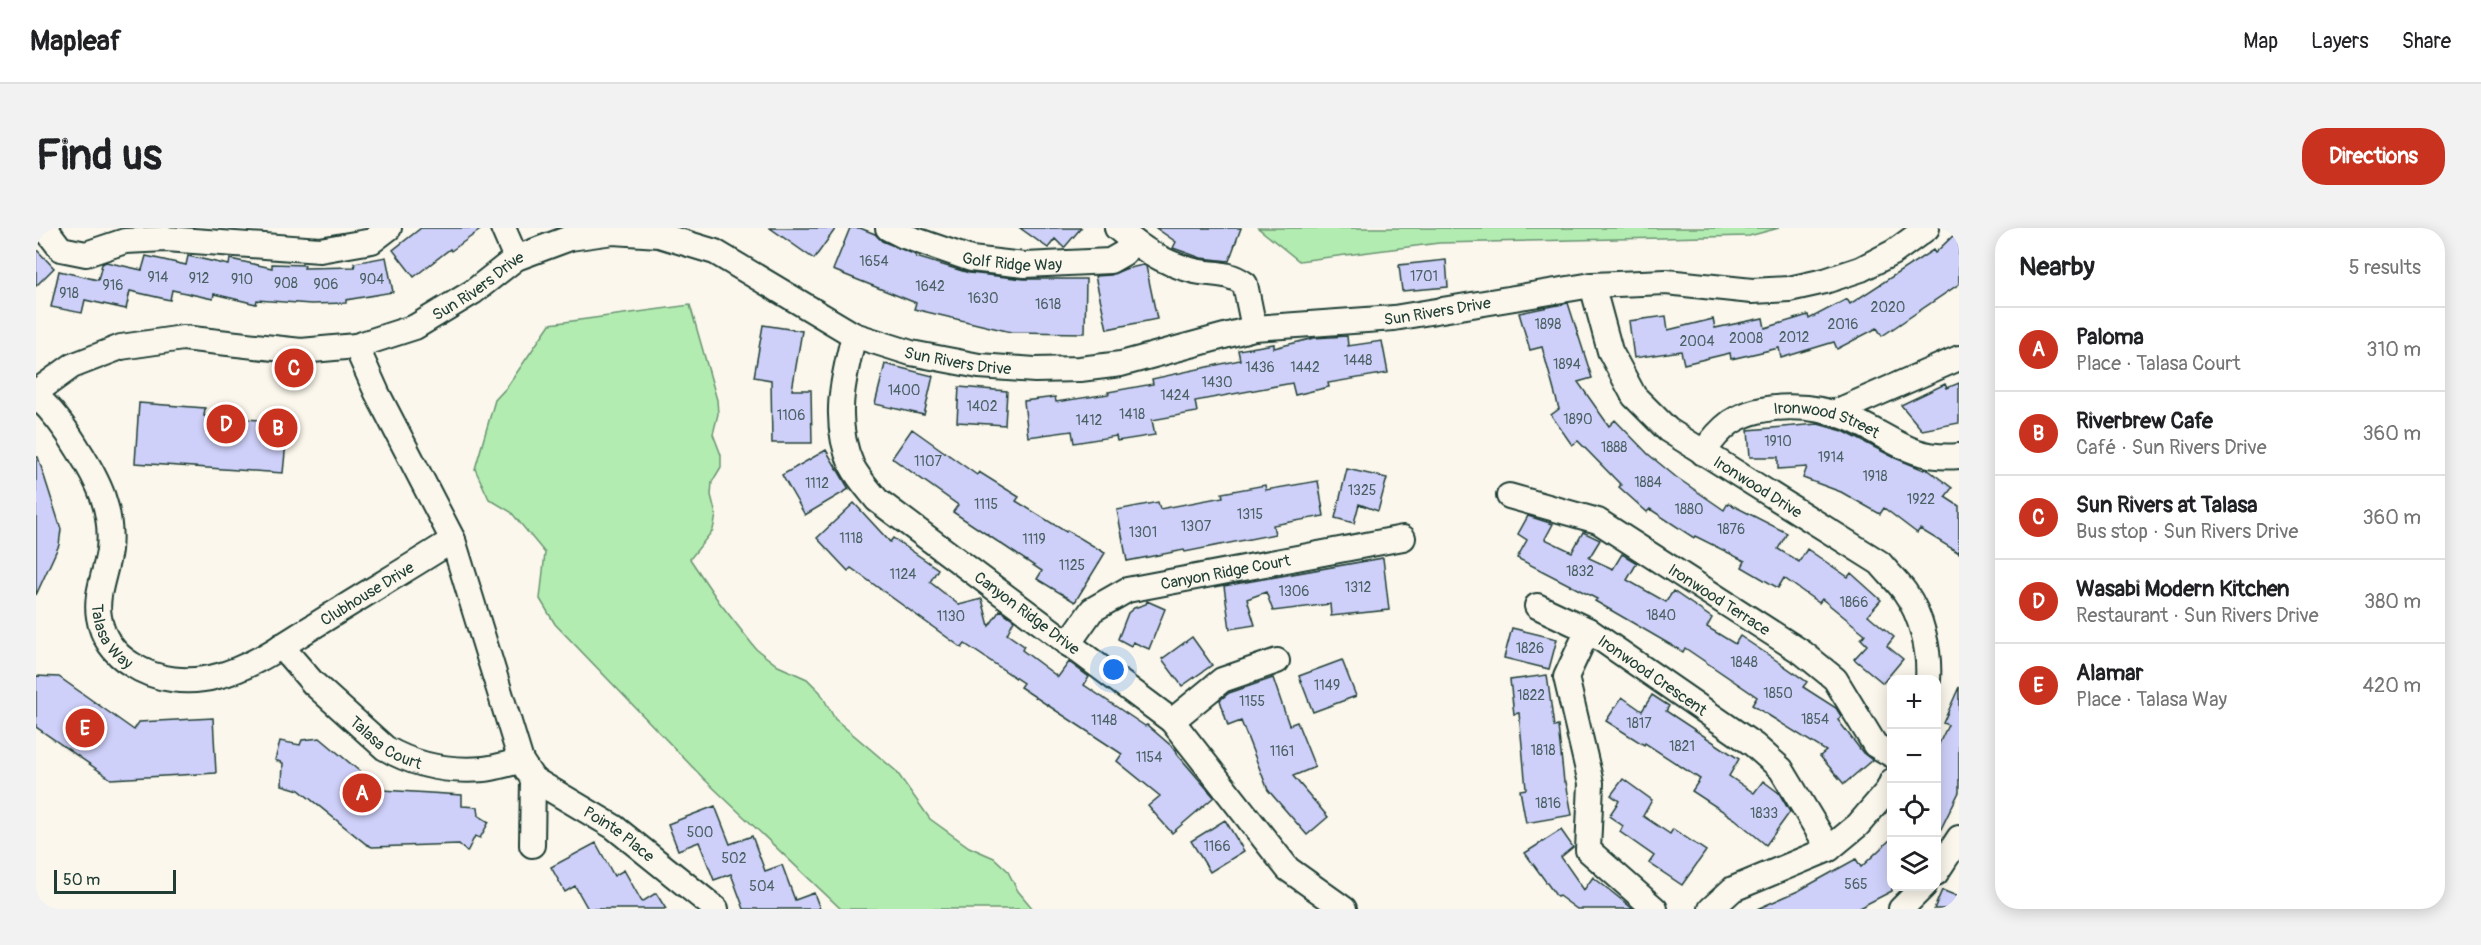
<!DOCTYPE html>
<meta charset="utf-8">
<style>
:root{--surface:#fff;--page:#f2f2f2;--text:#202124;--muted:#757577;--line:#e0e0e0;--accent:#c8321e}
body{margin:0;font-family:Pangolin,sans-serif;background:var(--page);color:var(--text)}
.controls{position:absolute;right:18px;bottom:18px;display:grid;overflow:hidden;border-radius:12px;box-shadow:0 3px 15px #0003}
.controls button{width:54px;height:54px;display:grid;place-items:center;padding:0;border:0;border-bottom:2px solid var(--line);background:var(--surface);color:var(--text);font:30px sans-serif}
.scale{position:absolute;left:18px;bottom:15px;width:122px;box-sizing:border-box;padding-left:6px;border:3px solid #1f3d34;border-top:0;font-size:16px;line-height:21px;white-space:nowrap;color:#1f3d34;-webkit-text-stroke:4px #fbf7ec;paint-order:stroke}
.you{position:absolute;left:1078px;top:442px;width:21px;height:21px;margin:-15px;border:4px solid #fff;border-radius:50%;background:#1a73e8;box-shadow:0 0 0 9px #1a73e833}
.badge{display:grid;place-items:center;width:39px;height:39px;border-radius:50%;background:var(--accent);color:#fff;font-size:20px;font-weight:700}
.pin{position:absolute;translate:-50% -50%;border:3px solid #fff;box-shadow:0 2px 6px #0006}
.list{margin:0;padding:0;list-style:none}
h2{display:flex;justify-content:space-between;align-items:center;height:78px;margin:0;padding:0 24px;font-size:26px}
h2 small{font-size:20px;font-weight:400;color:var(--muted)}
.list li{display:grid;grid-template-columns:39px 1fr auto;gap:18px;align-items:center;box-sizing:border-box;height:84px;padding:0 24px;border-top:2px solid var(--line)}
.list b{display:block;font-size:22px;white-space:nowrap}
.list p{margin:0;font-size:20px;white-space:nowrap;color:var(--muted)}
.list em{font-size:20px;font-style:normal;color:var(--muted)}
.icon{flex:none;width:33px;height:33px;fill:none;stroke:currentColor;stroke-width:2;stroke-linecap:round;stroke-linejoin:round}
.map{position:relative;flex:none;width:1923px;height:681px;overflow:hidden;border-radius:24px}
header{display:flex;align-items:center;gap:36px;box-sizing:border-box;height:84px;padding:0 30px;background:var(--surface);border-bottom:2px solid var(--line)}
header strong{font-size:28px}
nav{display:flex;gap:33px;margin-inline-start:auto;font-size:21px}
.intro{display:flex;align-items:center;justify-content:space-between;box-sizing:border-box;height:144px;padding:0 36px}
h1{margin:0;font-size:42px}
.button{padding:15px 27px;border-radius:24px;background:var(--accent);color:#fff;font-size:21px;font-weight:700}
main{display:flex;gap:36px;padding:0 36px}
aside{flex:1;background:var(--surface);border-radius:24px;box-shadow:0 3px 15px #0003}
.map>svg:first-child{display:block}
</style>
<header>
<strong>Mapleaf</strong>
<nav><a>Map</a><a>Layers</a><a>Share</a></nav>
</header>
<div class="intro"><h1>Find us</h1><a class="button">Directions</a></div>
<main>
<div class="map">
<svg width="1923" height="681" viewBox="0 0 1923 681">
<rect width="100%" height="100%" fill="#fbf7ec"/>
<filter id="ink" filterUnits="userSpaceOnUse"><feTurbulence type="fractalNoise" baseFrequency=".0167" numOctaves="2"/><feDisplacementMap in="SourceGraphic" scale="12" xChannelSelector="R" yChannelSelector="G"/><feConvolveMatrix kernelMatrix="1 2 1 2 8 2 1 2 1" color-interpolation-filters="sRGB"/></filter>
<g filter="url(#ink)">
<path fill="#b3ecb1" stroke="#699472" stroke-width="1.5" d="M1222,0h521l-30,8 -310,7 -140,18z
M654,77l27,95 1,14 -5,20 8,21v12l-9,15 -1,13 5,20 -3,15 -23,29 29,43 37,47 22,17 29,13 13,13 15,27 61,52 34,48 39,28 25,11 13,12 11,21 15,18h-192l-137,-130 -149,-155 -15,-25 5,-46 -34,-41 -22,-13 -14,-30 20,-69 12,-13 43,-63z"/>
<path fill="#ced0f9" stroke="#1f3d34" stroke-width="1.5" d="M385,0h62l-32,23 -1,-2 -36,28 -21,-27z
M734,0h66l-22,31z
M814,0h10l15,6 7,7 34,14v2l53,16 55,6h62l-1,54 -74,-1 -97,-23 2,-6 -83,-33z
M984,0h61l-17,20 -9,-9 -7,9z
M1120,0h85l-12,33 -28,-3 -28,-10 3,-6z
M1923,2v54l-77,52 -5,-8 -40,21 -3,-7 -53,16 -2,-10 -48,11 -1,-6 -46,11 -3,-13 -47,7 -5,-37 37,-5 2,14 45,-11 2,9 48,-10 2,10 43,-13 1,4 38,-20 3,5 83,-54 2,3z
M0,21l18,19 -18,18z
M110,28l40,9 2,-9 41,9 1,-6 42,9v-4l33,1 -1,3 51,-1 -1,-4 32,-6 7,35 -47,8v3l-35,1 -54,-4 -1,4 -42,-10 -1,5 -41,-9 -2,10 -40,-9 -4,18 -41,-9 -3,13 -31,-6 8,-36 39,9 4,-16 4,-2 36,8z
M1410,32l2,27 -46,4 -3,-26z
M1107,37l3,1 11,53 -50,10 -12,-53 16,-1 14,-6z
M1532,75l24,75 -14,4 31,44 6,-6 33,34 28,23 48,33 4,-7 59,30 -9,16 21,13 8,-13 41,28 3,-4 30,27 -13,15 26,22 -7,9 16,13 -20,24 -29,-24 13,-14 -6,-6 4,-5 -43,-35 -3,4 -35,-25 -6,10 -36,-21 3,-6 -50,-25 -1,2 -44,-29 -3,3 -28,-25 2,-2 -43,-44 -6,4 -21,-30 8,-6 -17,-62 -12,3 -11,-37z
M727,97l39,6 -10,59h19l1,53h-40l-1,-63 -17,-3z
M1311,108l1,10 34,-5 6,32 -60,10 1,4 -34,8 -3,-12 -97,18 2,11 -45,8 3,15 -38,6 -1,-5 -42,7 -2,-12 -44,6 -4,-36 31,-4 1,5 53,-8 -1,-2 45,-8 -1,-5 88,-19 -2,-10 36,-6v4l40,-10z
M849,136l48,12 -9,39 -49,-11z
M1923,155v40l-37,7 -21,-25 44,-21 2,4z
M923,159l48,4 -2,34 -48,-3z
M103,175l66,5 -1,8 84,6 -5,51 -148,-10z
M1782,196l25,7 52,27 29,12 3,-1 25,19 -7,9 14,9v47l-39,-24 -3,4 -33,-25 -4,6 -39,-22 -38,-14 4,-11 -29,2v-12h-28l-2,-27z
M876,201l65,46 2,-3 40,25 -3,4 50,31 1,-2 38,23 -30,49 -38,-23 5,-8 -89,-59 5,-7 -66,-47z
M790,222l23,39 -44,26 -23,-40z
M0,229h2l23,72 -2,16 -23,50z
M1311,241l40,9 -9,33 -19,-7 -5,19 -19,-5z
M1282,253l6,35 -51,9 2,9 -90,18 -1,-2 -57,11 -10,-51 41,-8 2,7 63,-12 -1,-4 43,-8 1,5z
M818,275l36,39 3,-4 45,31 -8,13 29,23 23,-6 7,27 11,-16 14,10 -7,14 17,12 -2,4 36,27 11,-15 20,15 -5,8 61,41 2,-1 29,25 2,5 36,42 -42,36 -24,-27 12,-10 -43,-35 5,-7 -102,-67 3,-4 -58,-39 -3,4 -111,-80 -3,3 -31,-33z
M1492,288l25,8 -8,15 27,13 11,-20 17,8 -11,18 24,11 9,-15 15,9 -10,17 39,22 7,-11 39,27 -5,9 28,17 5,-8 30,20 37,26 -4,5 33,21 5,8 -3,4 25,33 9,7 -28,24 -24,-28 6,-5 -74,-46 5,-8 -72,-49 -2,4 -88,-51 2,-2 -80,-41 10,-18 -9,-6z
M1347,330l6,52 -58,6 -1,-12 -57,7 -7,-19 -19,7 8,26 -25,4 -6,-43z
M1111,373l18,8 -16,40 -16,-7 -2,4 -13,-7 10,-26 6,-5 12,-4z
M1476,400l45,11 -8,30 -45,-11z
M1156,409l20,28 -30,21 -20,-27z
M1306,432l14,36 -43,16 -14,-36z
M1511,447l7,52 4,-1 6,56h2l6,33 -46,8 -6,-33 6,-1 -7,-76 -5,1 -4,-34z
M0,448l23,1 75,53 5,-8 74,-4 3,55 -105,6 -75,-52z
M1237,450l16,47 8,-3 18,45 -22,9 35,41 -21,18 -39,-45 -27,-69 -13,5 -8,-26 9,-7z
M1923,459v105l-23,47v-89l12,-25 -5,-2z
M1616,467l17,11 -3,5 73,48 -10,17 25,17 9,-12 16,12 11,19 -24,33 -31,-26 -43,-28 8,-12 -55,-36 -1,2 -38,-24 16,-24 20,14z
M284,510l62,52 80,5v11l16,1 1,9 10,6 -9,16 -5,-2 -8,16 -8,-8 -87,3 -6,-3 -67,-54 -17,-5 1,-22 -8,-3 5,-19 20,4 2,-5z
M1587,551l29,21 -9,16 27,18 3,-5 33,22 -24,34 -33,-22 5,-7 -34,-24 3,-6 -14,-10 10,-15 -8,-6z
M679,578l15,38 22,-8 13,35 17,-6 13,35 19,-7 6,16h-76l-13,-35 -17,6 -15,-38 -21,8 -10,-26z
M1189,592l19,31 -34,21 -19,-31z
M1525,602l12,17 -12,10 23,33 9,-13 40,32h-56l-18,-13 -2,1 -32,-44z
M1856,610v53l-35,18h-100l41,-18 58,-32 5,8z
M560,615l18,33 10,-6 18,32 14,-9 10,16h-78l-13,-23 -10,6 -14,-25z
M1906,662l17,7v12h-25z"/>
<g fill="none" stroke-linecap="round" stroke-linejoin="round">
<defs>
<g id="minor">
<path d="M9,0l16,21 25,5 39,-13 41,-2 154,11 52,-9 17,-13"/>
<path d="M467,0l13,30"/>
<path id="s1" d="M852,0l16,8 67,23 54,6 85,-4 14,-8 9,-12"/>
<path d="M1081,0c24,20 44,34 74,42 22,6 34,0 54,14l9,44"/>
<path id="s2" d="M1556,57l18,66 24,45 34,34 212,133c8,10 18,19 25,29 17,24 25,59 23,88"/>
<path id="s3" d="M818,107c-11,44 -22,87 -2,131 6,12 17,24 25,34l295,221 116,148 56,40"/>
<path id="s4" d="M320,118l21,47 76,147 68,221 12,18 81,48 102,82"/>
<path id="s5" d="M0,164l36,-26 49,-19 62,-9 118,13 55,-5 59,-19 58,-35 43,-34 54,-20 43,-6 46,3 56,17 139,83 57,18 68,13 56,4 45,-1 41,-5 133,-36 140,-10 198,-33 74,-3 86,9 37,-2 36,-8 36,-12 33,-17 33,-24"/>
<path id="s6" d="M0,168c17,15 30,33 42,53 21,33 35,61 31,101 -3,23 -14,44 -10,67 3,20 15,37 32,47 25,17 59,20 87,12 35,-9 66,-32 96,-50 46,-29 93,-57 139,-86"/>
<path d="M1797,185l126,-55"/>
<path id="s7" d="M1667,225c8,-12 17,-23 28,-31 32,-20 83,-18 117,-4 41,17 62,43 111,38"/>
<path id="s8" d="M1473,268l89,25 205,132 32,26 40,66 17,10"/>
<path d="M1501,378l51,24"/>
<path id="s9" d="M1032,416l24,-34 35,-20 276,-52"/>
<path id="s10" d="M245,418l32,37 72,65c31,18 64,24 99,21 12,-1 25,-6 37,-8"/>
<path d="M1136,493l50,-41 55,-19"/>
<path d="M496,617l1,-66"/>
<path d="M1900,645l23,-35"/>
<path id="s11" d="M1619,681l-67,-59 3,-67 -25,-106 22,-47 166,115 27,24 48,80"/>
<path d="M1675,681l22,-20 96,-40 29,-24 30,-35 4,-9"/>
<path d="M1865,681l23,-23"/>
</g>
</defs>
<use href="#minor" stroke="#1f3d34" stroke-width="28"/>
<use href="#minor" stroke="#fbf7ec" stroke-width="24"/>
</g>
</g>
<g text-anchor="middle" stroke-width="4.5" stroke-linejoin="round" paint-order="stroke">
<g font-size="14" fill="#4b6265">
<text x="838" y="38">1654</text>
<text x="1388" y="53">1701</text>
<text x="122" y="54">914</text>
<text x="163" y="55">912</text>
<text x="206" y="56">910</text>
<text x="336" y="56">904</text>
<text x="250" y="60">908</text>
<text x="290" y="61">906</text>
<text x="77" y="62">916</text>
<text x="894" y="63">1642</text>
<text x="33" y="70">918</text>
<text x="947" y="75">1630</text>
<text x="1012" y="81">1618</text>
<text x="1852" y="84">2020</text>
<text x="1512" y="101">1898</text>
<text x="1807" y="101">2016</text>
<text x="1758" y="114">2012</text>
<text x="1710" y="115">2008</text>
<text x="1661" y="118">2004</text>
<text x="1322" y="137">1448</text>
<text x="1531" y="141">1894</text>
<text x="1224" y="144">1436</text>
<text x="1269" y="144">1442</text>
<text x="1181" y="159">1430</text>
<text x="868" y="167">1400</text>
<text x="1139" y="172">1424</text>
<text x="946" y="183">1402</text>
<text x="1096" y="191">1418</text>
<text x="755" y="192">1106</text>
<text x="1542" y="196">1890</text>
<text x="1053" y="197">1412</text>
<text x="1742" y="218">1910</text>
<text x="1578" y="224">1888</text>
<text x="1795" y="234">1914</text>
<text x="892" y="238">1107</text>
<text x="1839" y="253">1918</text>
<text x="1612" y="259">1884</text>
<text x="781" y="260">1112</text>
<text x="1326" y="267">1325</text>
<text x="1885" y="276">1922</text>
<text x="950" y="281">1115</text>
<text x="1653" y="286">1880</text>
<text x="1214" y="291">1315</text>
<text x="1160" y="303">1307</text>
<text x="1695" y="306">1876</text>
<text x="1107" y="309">1301</text>
<text x="815" y="315">1118</text>
<text x="998" y="316">1119</text>
<text x="1036" y="342">1125</text>
<text x="1544" y="348">1832</text>
<text x="867" y="351">1124</text>
<text x="1322" y="364">1312</text>
<text x="1258" y="368">1306</text>
<text x="1818" y="379">1866</text>
<text x="1625" y="392">1840</text>
<text x="915" y="393">1130</text>
<text x="1494" y="425">1826</text>
<text x="1708" y="439">1848</text>
<text x="1291" y="462">1149</text>
<text x="1742" y="470">1850</text>
<text x="1495" y="472">1822</text>
<text x="1216" y="478">1155</text>
<text x="1779" y="496">1854</text>
<text x="1068" y="497">1148</text>
<text x="1603" y="500">1817</text>
<text x="1646" y="523">1821</text>
<text x="1507" y="527">1818</text>
<text x="1246" y="528">1161</text>
<text x="1113" y="534">1154</text>
<text x="1512" y="580">1816</text>
<text x="1728" y="590">1833</text>
<text x="664" y="609">500</text>
<text x="1181" y="623">1166</text>
<text x="698" y="635">502</text>
<text x="1820" y="661">565</text>
<text x="726" y="663">504</text>
</g>
<g font-size="16" fill="#1f3d34" stroke="#fbf7ec">
<text dy="6" stroke="none"><textPath href="#s1" startOffset="130">Golf Ridge Way</textPath></text>
<text dy="6" stroke="none"><textPath href="#s5" startOffset="471">Sun Rivers Drive</textPath></text>
<text dy="6" stroke="none"><textPath href="#s5" startOffset="1479">Sun Rivers Drive</textPath></text>
<text dy="6" stroke="none"><textPath href="#s5" startOffset="993">Sun Rivers Drive</textPath></text>
<text dy="6" stroke="none"><textPath href="#s7" startOffset="142">Ironwood Street</textPath></text>
<text dy="6" stroke="none"><textPath href="#s2" startOffset="274">Ironwood Drive</textPath></text>
<text dy="6" stroke="none"><textPath href="#s9" startOffset="182">Canyon Ridge Court</textPath></text>
<text dy="6" stroke="none"><textPath href="#s6" startOffset="564">Clubhouse Drive</textPath></text>
<text dy="6" stroke="none"><textPath href="#s8" startOffset="237">Ironwood Terrace</textPath></text>
<text dy="6" stroke="none"><textPath href="#s3" startOffset="364">Canyon Ridge Drive</textPath></text>
<text dy="6" stroke="none"><textPath href="#s6" startOffset="267">Talasa Way</textPath></text>
<text dy="6" stroke="none"><textPath href="#s11" startOffset="396">Ironwood Crescent</textPath></text>
<text dy="6" stroke="none"><textPath href="#s10" startOffset="144">Talasa Court</textPath></text>
<text dy="6" stroke="none"><textPath href="#s4" startOffset="572">Pointe Place</textPath></text>
</g>
</g>
</svg>
<div class="controls">
<button>+</button>
<button>−</button>
<button><svg class="icon" aria-label="locate" viewBox="0 0 24 24"><circle cx="12" cy="12" r="6"/><path d="M12 2v4M12 18v4M2 12h4M18 12h4"/></svg></button>
<button><svg class="icon" aria-label="layers" viewBox="0 0 24 24"><path d="M12 4l9 5-9 5-9-5zM3 14l9 5 9-5"/></svg></button>
</div>
<div class="scale">50 m</div>
<div class="you"></div>
<div class="pin badge" style="left:326px;top:565px">A</div>
<div class="pin badge" style="left:242px;top:200px">B</div>
<div class="pin badge" style="left:258px;top:140px">C</div>
<div class="pin badge" style="left:190px;top:196px">D</div>
<div class="pin badge" style="left:49px;top:500px">E</div>
</div>
<aside>
<h2>Nearby<small>5 results</small></h2>
<ul class="list">
<li><span class="badge">A</span><div><b>Paloma</b><p>Place · Talasa Court</p></div><em>310 m</em></li>
<li><span class="badge">B</span><div><b>Riverbrew Cafe</b><p>Café · Sun Rivers Drive</p></div><em>360 m</em></li>
<li><span class="badge">C</span><div><b>Sun Rivers at Talasa</b><p>Bus stop · Sun Rivers Drive</p></div><em>360 m</em></li>
<li><span class="badge">D</span><div><b>Wasabi Modern Kitchen</b><p>Restaurant · Sun Rivers Drive</p></div><em>380 m</em></li>
<li><span class="badge">E</span><div><b>Alamar</b><p>Place · Talasa Way</p></div><em>420 m</em></li>
</ul>
</aside>
</main>
